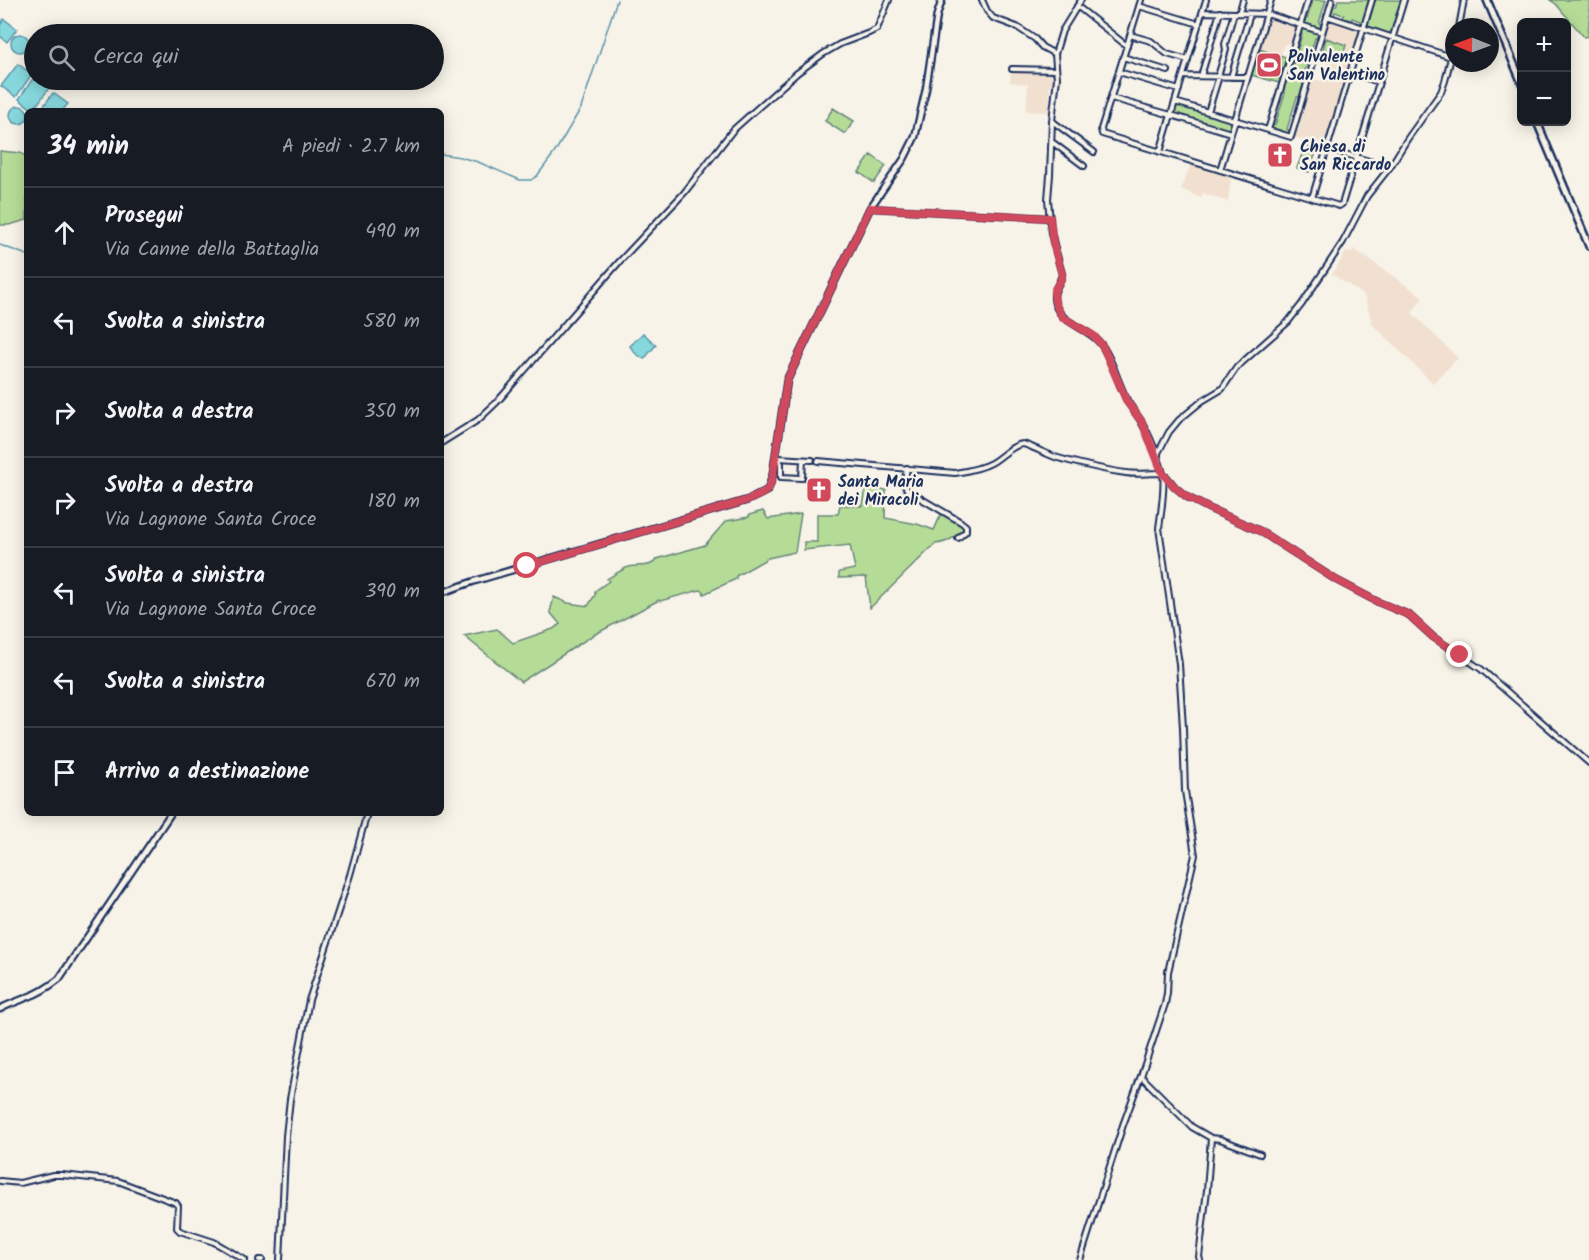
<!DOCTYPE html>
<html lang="it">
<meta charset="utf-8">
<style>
:root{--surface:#171b24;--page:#20242c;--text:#f1f3f6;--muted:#9ea1a6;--line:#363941}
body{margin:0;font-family:Kalam,sans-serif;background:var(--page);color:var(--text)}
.controls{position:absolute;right:18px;top:18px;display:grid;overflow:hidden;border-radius:9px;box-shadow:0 3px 15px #0003}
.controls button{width:54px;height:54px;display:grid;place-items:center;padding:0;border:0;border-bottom:2px solid var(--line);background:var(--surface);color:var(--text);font:30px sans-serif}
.compass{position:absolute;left:1445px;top:18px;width:54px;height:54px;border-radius:50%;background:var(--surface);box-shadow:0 3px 15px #0003;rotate:271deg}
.stop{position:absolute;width:18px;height:18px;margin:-14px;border:4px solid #d1495b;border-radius:50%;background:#fff}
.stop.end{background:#d1495b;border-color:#fff;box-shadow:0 2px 6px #0008}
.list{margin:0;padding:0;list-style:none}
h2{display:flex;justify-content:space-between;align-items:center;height:78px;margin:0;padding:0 24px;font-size:26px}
h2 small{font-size:20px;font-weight:400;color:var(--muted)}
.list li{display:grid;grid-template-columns:39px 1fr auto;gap:18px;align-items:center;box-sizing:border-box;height:90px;padding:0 24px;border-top:2px solid var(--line)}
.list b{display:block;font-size:22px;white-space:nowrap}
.list p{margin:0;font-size:20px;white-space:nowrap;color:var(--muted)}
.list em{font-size:20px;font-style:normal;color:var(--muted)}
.icon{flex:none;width:33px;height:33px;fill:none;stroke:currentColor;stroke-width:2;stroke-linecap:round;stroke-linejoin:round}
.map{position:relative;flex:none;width:1589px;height:1260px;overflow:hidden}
.search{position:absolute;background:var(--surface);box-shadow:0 3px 15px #0003;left:24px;top:24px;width:420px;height:66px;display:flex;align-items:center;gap:15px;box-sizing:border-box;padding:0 21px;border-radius:33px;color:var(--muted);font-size:22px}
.panel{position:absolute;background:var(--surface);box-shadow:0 3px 15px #0003;left:24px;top:108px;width:420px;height:708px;border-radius:9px}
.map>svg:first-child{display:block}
</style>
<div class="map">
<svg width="1589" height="1260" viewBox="0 0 1589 1260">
<rect width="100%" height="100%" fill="#f7f3e8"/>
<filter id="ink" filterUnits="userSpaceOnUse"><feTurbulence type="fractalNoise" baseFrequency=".0167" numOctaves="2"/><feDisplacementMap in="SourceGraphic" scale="12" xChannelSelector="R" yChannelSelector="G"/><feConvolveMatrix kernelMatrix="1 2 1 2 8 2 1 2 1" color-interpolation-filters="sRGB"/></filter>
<g filter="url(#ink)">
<path fill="#f1e0cf" d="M1268,18l28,8 -6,18h-6l-3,10 -22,-7z
M1329,20l31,10 -34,113 -3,-1 -1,3 -28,-8 17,-58 10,2 9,-28 -10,-4z
M1011,72l43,2 -1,12h-3l-1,26 -23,-1 2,-27 -18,-2z
M1191,164l40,13 -3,25 -25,-9 -2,5 -20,-9z
M1354,249l69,48 -11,16 46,45 -25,25 -60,-58 -9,-30 -32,-21 14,-22h5z"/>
<path fill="#b5dc97" stroke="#68867a" stroke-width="1.5" d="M1313,0h13l-7,23 2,1 -1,4 -16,-5 1,-4h2z
M1338,0h32l-7,25 -3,-1v-3l-8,-3 -1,3 -8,-3 1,-3 -9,-3 -1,3 -3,-1 2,-8h3z
M1375,0h26l-10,34 -23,-8z
M1550,0h39v27l-2,2 2,7 -5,1 -28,-33z
M1302,29l16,5 -1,4h-2l-10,32 3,1 -9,26h-2l-10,32 2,1 -1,4 -16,-5 1,-4h2l10,-32 -2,-1 8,-26h2l9,-32 -2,-1z
M1326,38l20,7 -3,10 -20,-6z
M1259,49l27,8 -7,26 -28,-8z
M1176,104l56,17 -3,9 -55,-17z
M833,108l21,13 -9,13 -20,-13z
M1305,146l12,4 -8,22 -12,-4z
M0,151l20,2 7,3v64l-18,5h-9z
M871,155l15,11 -12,17 -15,-11z
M866,486l20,4 -1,28 32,6 17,6 9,-20 21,15v3c-9,9 -16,15 -29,16l-65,64 -4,-31 -27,1v-6l16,-3 -5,-24 -46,5v-8h13v-28h21l2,-9 23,1z
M763,511l5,8 33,-5 -6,38 -27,6 -32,18v3l-32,15 -1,-3 -3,-1 -40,11 -1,-1 -69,37 -69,45 -57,-46 33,-7 16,14 40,-14 7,-5 -10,-12 4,-15 14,6 20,3 7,-11v-4l14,-10 -2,-2c7,-4 15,-10 22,-12 11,-3 21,2 28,-8l48,-14 21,-24 23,-4v-2z"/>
<path fill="#86d8dd" stroke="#5b94aa" stroke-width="1.5" d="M4,19l13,10 -10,13 -7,-6v-11z
M11 43a9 9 0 1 1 18 0a9 9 0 1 1-18 0Z
M18,64l14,10 -16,23 -15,-11z
M34,77v3h5l11,7 -17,23 -14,-11z
M53,93l15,11 -6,7h-22z
M10 115a9 9 0 1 1 18 0a9 9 0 1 1-18 0Z
M643,333l13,12 -12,14 -9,-6 -5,-7z"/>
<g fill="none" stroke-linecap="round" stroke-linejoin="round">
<path stroke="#5b94aa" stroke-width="1.5" d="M441,154l19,3 18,5 42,18h11l6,-4 18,-24 26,-44 36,-108
M0,245l27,10"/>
<defs>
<path id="minor" d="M982,0l5,11 6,7 24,9 18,12 7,8 13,7
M1141,0l-40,129 1,5 237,72 3,-2 62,-204
M1077,6l50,40
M1139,6l60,18
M1203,12l64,2 55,18
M1239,13l4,-13
M1327,16l124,41
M1459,27l5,-27
M1130,35l21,6 16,13 21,6
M1123,57l45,14
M1012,69l44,1
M1119,72l60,18
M1350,73l29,9
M1183,76l65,1
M1201,76l19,-64
M1218,76l8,-26 -1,-6 9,-31
M1231,77l19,-63
M1111,98l60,17 35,-115
M1175,102l116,35 41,-137
M1208,112l11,-36
M1052,121l42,31
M1268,130l40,-130
M1052,142l32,24
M1328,149l62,18
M1160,152l11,-37 60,18
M1220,170l51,-170
M1312,198l60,-198
M870,208l180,10
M441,443l37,-23 19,-18 123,-141 64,-68 49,-63 64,-57 26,-19 17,-10 29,-11 8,-4 12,-29
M1158,457v-4l11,-21 10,-12 23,-19 20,-12 15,-22 51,-45 14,-18 41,-62 24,-46 23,-29 18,-29 33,-46 4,-11 9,-35
M778,458l3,6v13l21,1 1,-18
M778,458l34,2
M818,461l137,12c12,-2 25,-4 36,-10 10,-5 20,-18 32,-19 3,0 28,12 35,14 22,6 45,12 68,15 11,2 22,0 33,0l8,4 8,10 12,10 21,11 52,23 76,49 42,22 31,13 24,22 48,32 108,94
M907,468l-3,16 4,7 53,31 5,4v5l-8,7
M1141,1076l51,51 19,11 -4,52 -8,67 1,3
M1211,1138l9,1 40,15
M0,1181l20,2 33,-8h9l56,6 58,22 2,3 -1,22 3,3 34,11 31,18
M259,1260h3
M280,1260l6,-124 4,-37 19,-99 41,-125 17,-62
M1080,1260l43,-135 18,-49 24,-72 2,-11 1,-21 27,-117 -10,-64 -2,-63 -4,-64 -20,-136c2,-15 6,-40 4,-54 -3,-13 -14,-40 -21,-51 -4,-8 -11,-15 -15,-23 -9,-17 -16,-45 -28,-58 -13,-15 -37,-18 -44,-38 -4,-13 5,-19 7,-30l-11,-41 -3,-34 2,-24 2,-54 5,-43 -2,-24 7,-23 19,-31"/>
<path id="tertiary" d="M441,593l34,-12 273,-81 20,-10 5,-16 14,-94 83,-172 34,-49 11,-22 11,-48 11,-74 5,-15
M0,1009c9,-5 19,-8 28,-12 12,-4 22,-11 31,-18l112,-166"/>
<path id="secondary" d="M1487,0l35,83
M1537,122l52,124"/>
</defs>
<use href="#minor" stroke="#1b2f5e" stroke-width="8"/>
<use href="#tertiary" stroke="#1b2f5e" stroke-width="9"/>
<use href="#secondary" stroke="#1b2f5e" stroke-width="10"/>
<use href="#minor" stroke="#f7f3e8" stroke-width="4"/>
<use href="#tertiary" stroke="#f7f3e8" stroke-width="4.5"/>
<use href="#secondary" stroke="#f7f3e8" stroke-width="5"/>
</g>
</g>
<g fill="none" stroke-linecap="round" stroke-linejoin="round" filter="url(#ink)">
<path stroke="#d1495b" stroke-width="8" d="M527,566l221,-66c17,-7 22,-8 25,-26l14,-94 83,-172 180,10 3,25 9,31 -1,5 -7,12 1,11 3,7 4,8 32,19 9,11 24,55 15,20 21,52 12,13 12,10 21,11 52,23 76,49 42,22 31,13 24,22 27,18"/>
</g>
<defs>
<symbol id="stadium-square" viewBox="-11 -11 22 22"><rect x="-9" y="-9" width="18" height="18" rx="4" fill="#d1495b" stroke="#f7f3e8"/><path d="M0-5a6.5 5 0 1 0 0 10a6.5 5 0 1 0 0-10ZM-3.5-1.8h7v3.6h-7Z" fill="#fff"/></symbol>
<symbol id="church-square" viewBox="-11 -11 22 22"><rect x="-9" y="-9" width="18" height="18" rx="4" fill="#d1495b" stroke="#f7f3e8"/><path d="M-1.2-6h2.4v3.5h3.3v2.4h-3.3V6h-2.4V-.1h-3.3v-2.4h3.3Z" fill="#fff"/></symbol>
</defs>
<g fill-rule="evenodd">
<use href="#stadium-square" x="1254" y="50" width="30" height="30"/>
<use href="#church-square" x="1265" y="140" width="30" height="30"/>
<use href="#church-square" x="804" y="475" width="30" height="30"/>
</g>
<g text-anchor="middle" stroke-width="5" stroke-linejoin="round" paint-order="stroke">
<g font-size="16" font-weight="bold" fill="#1b2f5e" stroke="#f7f3e8" text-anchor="start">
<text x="1288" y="62">Polivalente<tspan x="1288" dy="18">San Valentino</tspan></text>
<text x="1300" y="152">Chiesa di<tspan x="1300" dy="18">San Riccardo</tspan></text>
<text x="838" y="487">Santa Maria<tspan x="838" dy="18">dei Miracoli</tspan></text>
</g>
</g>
</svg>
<div class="controls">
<button>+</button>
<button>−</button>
</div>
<svg class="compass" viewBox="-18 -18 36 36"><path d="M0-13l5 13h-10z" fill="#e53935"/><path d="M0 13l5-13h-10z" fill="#9ea1a6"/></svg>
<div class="stop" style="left:527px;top:566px"></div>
<div class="stop end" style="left:1460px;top:655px"></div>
<div class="search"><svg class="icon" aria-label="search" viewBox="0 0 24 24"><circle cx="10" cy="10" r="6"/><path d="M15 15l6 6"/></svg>Cerca qui</div>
<section class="panel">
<h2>34 min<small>A piedi · 2.7 km</small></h2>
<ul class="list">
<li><svg class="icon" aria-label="ahead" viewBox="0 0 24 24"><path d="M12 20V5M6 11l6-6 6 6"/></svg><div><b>Prosegui</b><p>Via Canne della Battaglia</p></div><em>490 m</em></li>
<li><svg class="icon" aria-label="left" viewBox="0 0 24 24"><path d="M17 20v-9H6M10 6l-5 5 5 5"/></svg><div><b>Svolta a sinistra</b></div><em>580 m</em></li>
<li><svg class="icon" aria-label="right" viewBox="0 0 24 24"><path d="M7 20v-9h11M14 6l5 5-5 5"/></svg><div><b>Svolta a destra</b></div><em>350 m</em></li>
<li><svg class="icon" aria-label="right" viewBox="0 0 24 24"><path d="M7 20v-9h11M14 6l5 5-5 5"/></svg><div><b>Svolta a destra</b><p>Via Lagnone Santa Croce</p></div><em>180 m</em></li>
<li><svg class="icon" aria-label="left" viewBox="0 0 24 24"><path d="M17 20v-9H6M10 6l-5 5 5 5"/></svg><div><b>Svolta a sinistra</b><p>Via Lagnone Santa Croce</p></div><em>390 m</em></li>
<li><svg class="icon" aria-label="left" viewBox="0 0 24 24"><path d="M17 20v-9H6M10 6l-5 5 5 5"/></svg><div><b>Svolta a sinistra</b></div><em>670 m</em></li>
<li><svg class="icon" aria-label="arrive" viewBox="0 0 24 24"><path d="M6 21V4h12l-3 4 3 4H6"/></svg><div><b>Arrivo a destinazione</b></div></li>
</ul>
</section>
</div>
